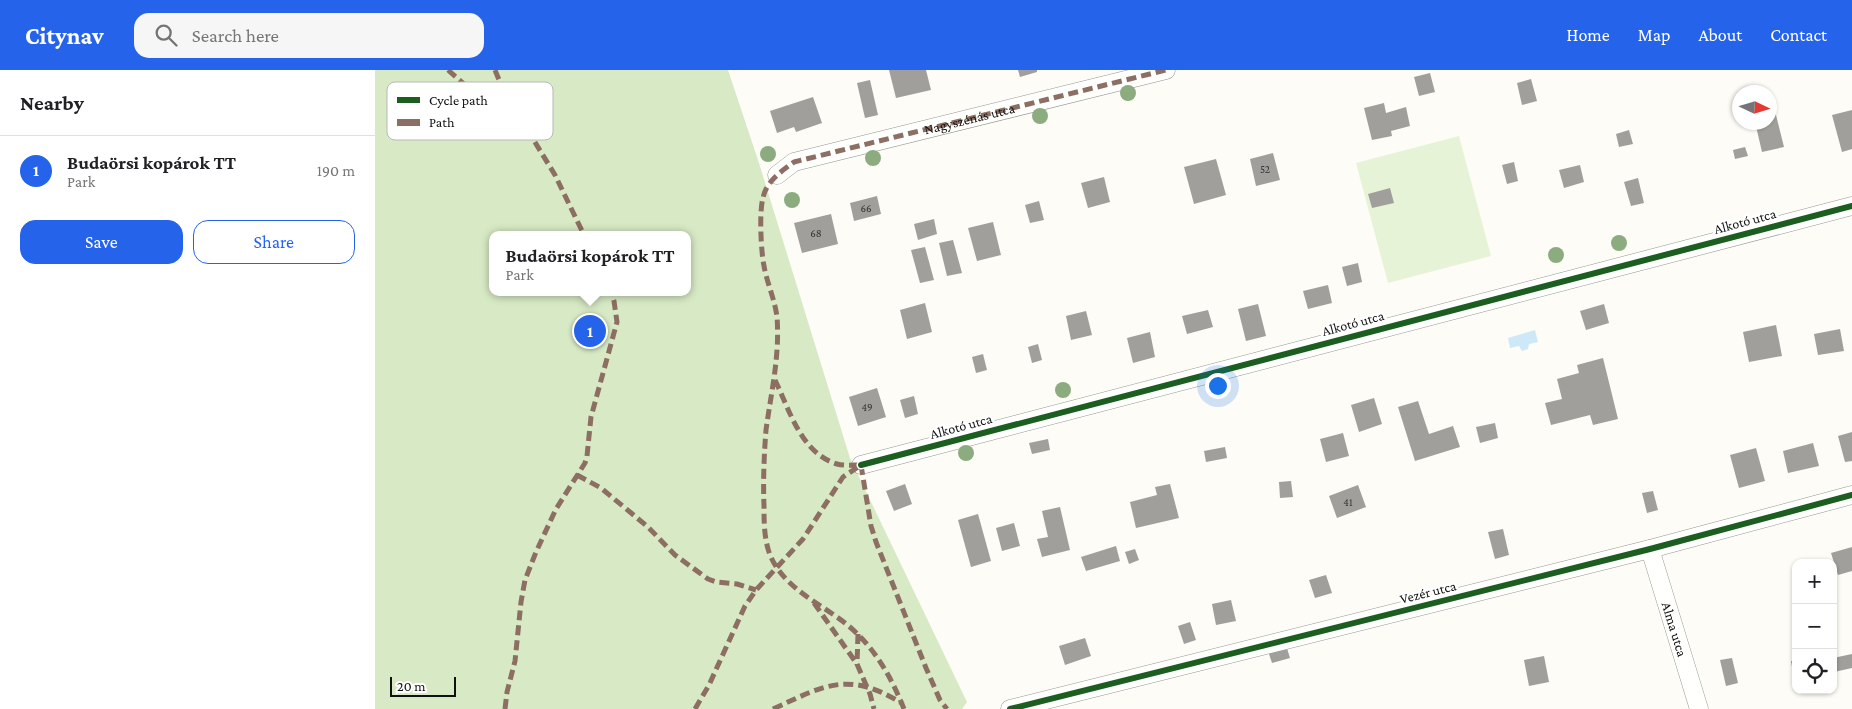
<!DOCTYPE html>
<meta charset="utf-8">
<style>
:root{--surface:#fff;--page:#f6f6f6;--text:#202124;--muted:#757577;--line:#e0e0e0;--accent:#2563eb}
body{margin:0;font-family:"Crimson Pro",serif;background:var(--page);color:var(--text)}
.controls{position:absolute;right:15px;bottom:15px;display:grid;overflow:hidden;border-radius:10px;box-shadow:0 1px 4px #0004}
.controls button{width:45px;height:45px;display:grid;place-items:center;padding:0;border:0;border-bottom:1px solid var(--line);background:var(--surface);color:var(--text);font:25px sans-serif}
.compass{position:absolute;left:1357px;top:15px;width:45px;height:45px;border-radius:50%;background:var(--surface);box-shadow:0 1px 4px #0004;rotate:94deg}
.scale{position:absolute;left:15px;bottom:12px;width:66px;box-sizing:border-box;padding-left:5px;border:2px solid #111;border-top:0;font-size:14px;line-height:18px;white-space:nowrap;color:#111;-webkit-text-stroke:4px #fff;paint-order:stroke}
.you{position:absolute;left:842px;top:315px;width:18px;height:18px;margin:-12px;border:4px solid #fff;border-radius:50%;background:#1a73e8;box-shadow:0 0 0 8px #1a73e833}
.badge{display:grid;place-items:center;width:32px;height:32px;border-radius:50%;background:var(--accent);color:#fff;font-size:16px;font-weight:700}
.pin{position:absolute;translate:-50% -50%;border:2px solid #fff;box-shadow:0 1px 5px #0006}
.popup{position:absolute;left:114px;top:161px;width:202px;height:65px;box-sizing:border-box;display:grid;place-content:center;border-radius:10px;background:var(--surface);filter:drop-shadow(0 1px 4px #0005);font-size:16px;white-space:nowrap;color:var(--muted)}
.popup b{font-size:19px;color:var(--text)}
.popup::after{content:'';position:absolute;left:50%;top:100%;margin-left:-10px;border:10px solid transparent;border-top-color:var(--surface)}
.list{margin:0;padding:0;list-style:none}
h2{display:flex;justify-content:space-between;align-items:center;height:65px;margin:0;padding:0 20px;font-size:21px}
h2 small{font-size:16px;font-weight:400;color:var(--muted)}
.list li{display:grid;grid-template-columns:32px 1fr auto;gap:15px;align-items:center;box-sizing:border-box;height:70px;padding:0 20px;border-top:1px solid var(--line)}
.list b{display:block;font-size:19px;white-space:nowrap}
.list p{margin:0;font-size:16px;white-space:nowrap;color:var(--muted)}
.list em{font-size:16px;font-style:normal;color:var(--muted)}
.actions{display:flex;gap:10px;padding:15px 20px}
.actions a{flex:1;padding:11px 0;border:1px solid var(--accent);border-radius:15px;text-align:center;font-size:18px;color:var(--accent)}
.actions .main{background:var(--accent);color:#fff}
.icon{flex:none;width:28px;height:28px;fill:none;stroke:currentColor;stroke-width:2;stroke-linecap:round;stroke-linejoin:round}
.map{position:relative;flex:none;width:1477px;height:639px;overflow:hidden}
header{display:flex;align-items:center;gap:30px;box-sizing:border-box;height:70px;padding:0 25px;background:var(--accent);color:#fff}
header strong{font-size:24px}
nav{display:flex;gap:28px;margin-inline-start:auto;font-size:18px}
.search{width:350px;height:45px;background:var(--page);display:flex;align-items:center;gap:12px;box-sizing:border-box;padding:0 18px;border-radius:15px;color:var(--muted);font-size:19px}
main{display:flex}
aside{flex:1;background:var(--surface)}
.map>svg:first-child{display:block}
</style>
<header>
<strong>Citynav</strong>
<div class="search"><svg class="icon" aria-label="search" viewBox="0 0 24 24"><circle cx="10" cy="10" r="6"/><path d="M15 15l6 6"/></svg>Search here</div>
<nav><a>Home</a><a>Map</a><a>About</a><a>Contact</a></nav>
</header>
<main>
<aside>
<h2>Nearby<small></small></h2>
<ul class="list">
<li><span class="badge">1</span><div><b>Budaörsi kopárok TT</b><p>Park</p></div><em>190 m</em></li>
</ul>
<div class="actions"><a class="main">Save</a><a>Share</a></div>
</aside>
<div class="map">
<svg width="1477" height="639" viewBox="0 0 1477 639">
<rect width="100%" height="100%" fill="#fdfcf7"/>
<path fill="#e7f3d7" d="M1084,66l32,120 -103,27 -32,-120z"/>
<path fill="#d8eac5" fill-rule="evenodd" d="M0,0h353l31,93 91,295 117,244 -5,7h-587zM118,165h194v57h-194z"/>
<path fill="#cde8f7" d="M1160,260l3,12 -9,2 -1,5 -6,2 -3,-5 -9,2 -2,-10z"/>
<path fill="#a19f9c" d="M514,0h37l5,20 -35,8z
M643,0h19v2l-17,5z
M1055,3l5,19 -16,4 -5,-19z
M1156,9l6,22 -15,4 -5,-22z
M495,10l8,35 -13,3 -8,-35z
M438,27l9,26 -26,9 -2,-5 -17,6 -7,-22z
M1009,33l2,10 20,-6 4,19 -19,5 1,5 -20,4 -8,-32z
M1399,37l10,40 -22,5 -7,-30h14v-14z
M1477,40v39l-10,3 -10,-37z
M1254,60l4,14 -14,3 -3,-13z
M1370,77l3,9 -13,3 -2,-9z
M898,83l7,27 -24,6 -6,-27z
M841,89l10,36 -32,9 -10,-37z
M1139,92l4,19 -11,3 -5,-19z
M1205,95l4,17 -20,6 -5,-18z
M729,107l6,25 -22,6 -7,-25z
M1263,108l6,25 -13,3 -7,-24z
M1015,118l4,15 -22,5 -4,-14z
M502,126l4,18 -27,7 -4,-18z
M664,131l5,19 -14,3 -5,-18z
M456,144l7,30 -36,9 -8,-30z
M559,149l3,15 -19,6 -4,-16z
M618,152l8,33 -24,6 -9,-33z
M578,170l9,33 -15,3 -8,-33z
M550,177l9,33 -14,3 -9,-33z
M983,193l4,19 -15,4 -5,-19z
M953,215l4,18 -24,6 -5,-18z
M550,233l7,29 -25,7 -7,-29z
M883,234l8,32 -20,5 -8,-32z
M1229,234l5,19 -23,7 -6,-19z
M833,240l5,17 -26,7 -5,-18z
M711,241l6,24 -21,5 -5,-24z
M1401,255l6,31 -33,6 -6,-30z
M1465,259l4,22 -26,4 -4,-21z
M775,262l5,25 -22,6 -6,-25z
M663,274l4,16 -10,3 -4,-16z
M608,284l4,16 -11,3 -4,-16z
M1228,288l15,61 -25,6 -3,-10 -39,10 -6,-22 17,-4 -5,-20 22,-6 -2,-8z
M502,318l9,29 -28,9 -9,-29z
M539,326l4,18 -13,4 -5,-18z
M999,328l8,26 -23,8 -8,-27z
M1043,331l11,33 24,-8 7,21 -45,14 -17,-54z
M1120,353l3,15 -18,5 -4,-16z
M1477,362v29l-7,1 -7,-26z
M968,363l6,23 -23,6 -6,-23z
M673,369l2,11 -18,4 -3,-11z
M1438,373l6,23 -31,7 -5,-22z
M850,377l2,11 -21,4 -2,-11z
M1381,378l9,33 -26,7 -9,-33z
M916,411l2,16 -13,1 -1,-16z
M530,414l7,20 -18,7 -8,-20z
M795,414l9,34 -43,10 -6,-26 27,-7 -2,-8z
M983,415l8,22 -29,11 -8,-22z
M1278,421l5,19 -11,3 -5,-20z
M685,437l10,43 -28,7 -5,-18 11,-2 -6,-26z
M603,444l13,47 -20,6 -13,-47z
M639,453l6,23 -18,5 -6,-23z
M1128,459l6,26 -14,4 -7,-27z
M741,476l4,15 -34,10 -5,-14z
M1477,477v24l-14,4 -7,-22z
M760,479l4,11 -10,4 -4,-12z
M951,505l6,18 -17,5 -6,-18z
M856,530l5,21 -20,4 -4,-21z
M815,552l6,18 -12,4 -6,-18z
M710,568l6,18 -26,9 -6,-19z
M911,575l4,13 -18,5 -4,-12z
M1477,584v14l-18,4 -1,-14z
M1169,586l5,26 -20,4 -5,-26z
M1357,588l6,25 -12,3 -6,-26z
M1416,591h5v23h-1z"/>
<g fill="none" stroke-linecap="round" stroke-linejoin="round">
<defs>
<g id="street">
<path id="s1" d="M402,105l17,-13 372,-92"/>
<path d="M486,395l991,-259"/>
<path id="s2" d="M1275,479l49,160"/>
<path d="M635,639l640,-160 202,-54"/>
</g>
</defs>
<use href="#street" stroke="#979795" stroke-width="19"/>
<use href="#street" stroke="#fffffe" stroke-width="18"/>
<path stroke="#8d6e63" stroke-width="5" stroke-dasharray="10 5" stroke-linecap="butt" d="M73,0l17,15 26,5 13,6 13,12 10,15 3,11 25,41 29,60
M120,0l11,27
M400,310c15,31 26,73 62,84 7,2 16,1 24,1
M486,395l10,61 5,16 50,126 14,32 7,9
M202,405l24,13 47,39 27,28 33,24 8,3 21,2 19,6
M439,533l43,61
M483,564l-1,30 13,30 4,15
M130,639l2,-17 8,-31 6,-59 4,-22 11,-28 20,-43 29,-46 2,-7 4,-39 26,-95 -3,-21 -3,-9
M320,639l14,-24 36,-79 11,-16 47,-51 40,-62 18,-12
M398,639c52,-24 76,-39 130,-5
M529,639c-13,-33 -31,-64 -59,-86 -27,-21 -61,-35 -75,-68 -6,-16 -6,-33 -6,-49 -1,-25 0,-51 2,-76 5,-37 14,-74 11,-113 -2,-17 -10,-34 -13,-51 -3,-14 -5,-55 -1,-68 3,-17 19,-27 31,-36l372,-92"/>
<defs>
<path id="cycleway" d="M486,395l991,-259
M635,639l640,-160 202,-54"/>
</defs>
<use href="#cycleway" stroke="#fff" stroke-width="9"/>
<use href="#cycleway" stroke="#1b5e20" stroke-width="6"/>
</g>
<g fill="#8cac80">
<circle cx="753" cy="23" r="8"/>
<circle cx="665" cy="46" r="8"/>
<circle cx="393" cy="84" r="8"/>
<circle cx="498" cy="88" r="8"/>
<circle cx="417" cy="130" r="8"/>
<circle cx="1244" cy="173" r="8"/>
<circle cx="1181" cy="185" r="8"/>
<circle cx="688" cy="320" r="8"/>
<circle cx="591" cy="383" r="8"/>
</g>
<g text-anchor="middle" stroke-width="5" stroke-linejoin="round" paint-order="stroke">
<g font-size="11" fill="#353434">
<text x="890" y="103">52</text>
<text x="491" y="142">66</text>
<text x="441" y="167">68</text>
<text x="492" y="341">49</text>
<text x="973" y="436">41</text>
</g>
<g font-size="14" fill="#111" stroke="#fff">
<text dy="5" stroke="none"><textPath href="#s1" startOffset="202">Nagyszénás utca</textPath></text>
<text transform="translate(1370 151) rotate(-15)" y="5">Alkotó utca</text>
<text transform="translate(978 253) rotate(-15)" y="5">Alkotó utca</text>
<text transform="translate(586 356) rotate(-15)" y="5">Alkotó utca</text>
<text transform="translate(1053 522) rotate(-14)" y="5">Vezér utca</text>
<text dy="5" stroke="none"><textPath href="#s2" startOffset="84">Alma utca</textPath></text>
</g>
</g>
<rect x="12" y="12" width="166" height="58" rx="8" fill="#fff" stroke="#b8b8b8" stroke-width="1"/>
<rect x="22" y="27" width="23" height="6" fill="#1b5e20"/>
<rect x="22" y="49" width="23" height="7" fill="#8d6e63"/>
<g font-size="14" fill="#111">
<text x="54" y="35">Cycle path</text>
<text x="54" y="57">Path</text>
</g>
</svg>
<div class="controls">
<button>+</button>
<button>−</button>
<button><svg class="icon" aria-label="locate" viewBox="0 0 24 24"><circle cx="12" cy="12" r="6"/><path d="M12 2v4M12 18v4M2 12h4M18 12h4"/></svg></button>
</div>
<svg class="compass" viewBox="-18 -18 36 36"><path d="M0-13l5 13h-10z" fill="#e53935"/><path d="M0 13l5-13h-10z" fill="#757577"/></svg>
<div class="scale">20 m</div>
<div class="you"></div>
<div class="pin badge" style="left:215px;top:261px">1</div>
<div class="popup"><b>Budaörsi kopárok TT</b>Park</div>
</div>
</main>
